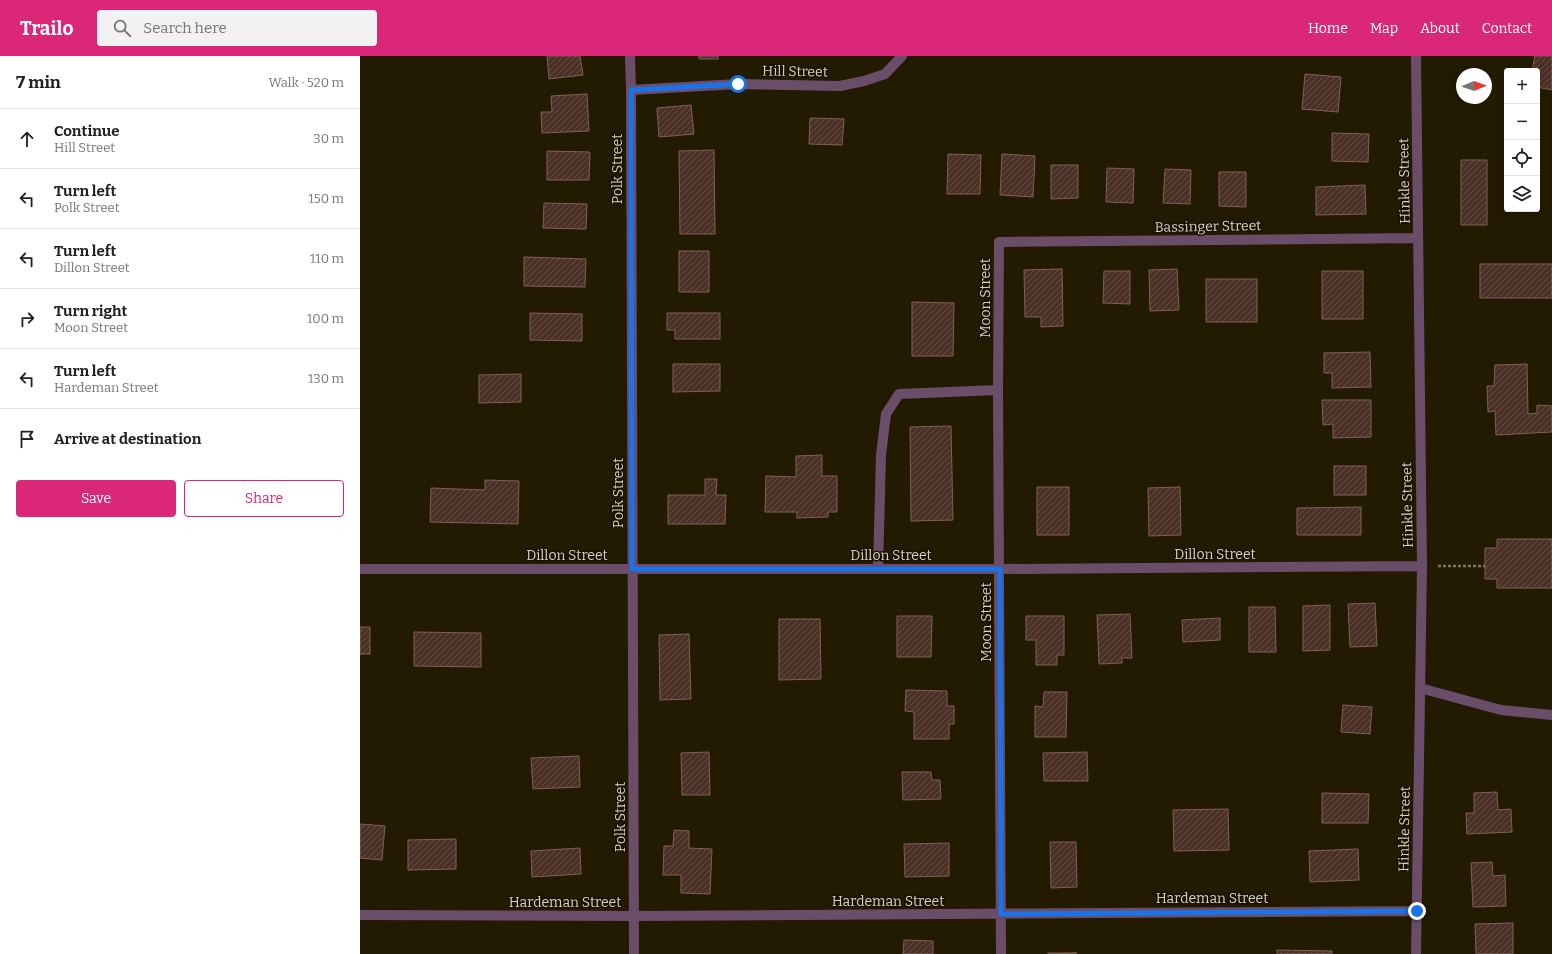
<!DOCTYPE html>
<meta charset="utf-8">
<style>
:root{--surface:#fff;--page:#f2f2f2;--text:#222;--muted:#767676;--line:#e0e0e0;--accent:#db2777}
body{margin:0;font-family:Bitter,serif;background:var(--page);color:var(--text)}
.controls{position:absolute;right:12px;top:12px;display:grid;overflow:hidden;border-radius:4px;box-shadow:0 2px 6px #0003}
.controls button{width:36px;height:36px;display:grid;place-items:center;padding:0;border:0;border-bottom:1px solid var(--line);background:var(--surface);color:var(--text);font:20px sans-serif}
.compass{position:absolute;left:1096px;top:12px;width:36px;height:36px;border-radius:50%;background:var(--surface);box-shadow:0 2px 6px #0003;rotate:88deg}
.stop{position:absolute;width:12px;height:12px;margin:-9px;border:3px solid #1a73e8;border-radius:50%;background:#fff}
.stop.end{background:#1a73e8;border-color:#fff;box-shadow:0 1px 4px #0008}
.list{margin:0;padding:0;list-style:none}
h2{display:flex;justify-content:space-between;align-items:center;height:52px;margin:0;padding:0 16px;font-size:17px}
h2 small{font-size:13px;font-weight:400;color:var(--muted)}
.list li{display:grid;grid-template-columns:26px 1fr auto;gap:12px;align-items:center;box-sizing:border-box;height:60px;padding:0 16px;border-top:1px solid var(--line)}
.list b{display:block;font-size:15px;white-space:nowrap}
.list p{margin:0;font-size:13px;white-space:nowrap;color:var(--muted)}
.list em{font-size:13px;font-style:normal;color:var(--muted)}
.actions{display:flex;gap:8px;padding:12px 16px}
.actions a{flex:1;padding:9px 0;border:1px solid var(--accent);border-radius:4px;text-align:center;font-size:14px;color:var(--accent)}
.actions .main{background:var(--accent);color:#fff}
.icon{flex:none;width:22px;height:22px;fill:none;stroke:currentColor;stroke-width:2;stroke-linecap:round;stroke-linejoin:round}
.map{position:relative;flex:none;width:1192px;height:898px;overflow:hidden}
header{display:flex;align-items:center;gap:24px;box-sizing:border-box;height:56px;padding:0 20px;background:var(--accent);color:#fff}
header strong{font-size:19px}
nav{display:flex;gap:22px;margin-inline-start:auto;font-size:14px}
.search{width:280px;height:36px;background:var(--page);display:flex;align-items:center;gap:10px;box-sizing:border-box;padding:0 14px;border-radius:4px;color:var(--muted);font-size:15px}
main{display:flex}
aside{flex:1;background:var(--surface)}
.map>svg:first-child{display:block}
</style>
<header>
<strong>Trailo</strong>
<div class="search"><svg class="icon" aria-label="search" viewBox="0 0 24 24"><circle cx="10" cy="10" r="6"/><path d="M15 15l6 6"/></svg>Search here</div>
<nav><a>Home</a><a>Map</a><a>About</a><a>Contact</a></nav>
</header>
<main>
<aside>
<h2>7 min<small>Walk · 520 m</small></h2>
<ul class="list">
<li><svg class="icon" aria-label="ahead" viewBox="0 0 24 24"><path d="M12 20V5M6 11l6-6 6 6"/></svg><div><b>Continue</b><p>Hill Street</p></div><em>30 m</em></li>
<li><svg class="icon" aria-label="left" viewBox="0 0 24 24"><path d="M17 20v-9H6M10 6l-5 5 5 5"/></svg><div><b>Turn left</b><p>Polk Street</p></div><em>150 m</em></li>
<li><svg class="icon" aria-label="left" viewBox="0 0 24 24"><path d="M17 20v-9H6M10 6l-5 5 5 5"/></svg><div><b>Turn left</b><p>Dillon Street</p></div><em>110 m</em></li>
<li><svg class="icon" aria-label="right" viewBox="0 0 24 24"><path d="M7 20v-9h11M14 6l5 5-5 5"/></svg><div><b>Turn right</b><p>Moon Street</p></div><em>100 m</em></li>
<li><svg class="icon" aria-label="left" viewBox="0 0 24 24"><path d="M17 20v-9H6M10 6l-5 5 5 5"/></svg><div><b>Turn left</b><p>Hardeman Street</p></div><em>130 m</em></li>
<li><svg class="icon" aria-label="arrive" viewBox="0 0 24 24"><path d="M6 21V4h12l-3 4 3 4H6"/></svg><div><b>Arrive at destination</b></div></li>
</ul>
<div class="actions"><a class="main">Save</a><a>Share</a></div>
</aside>
<div class="map">
<svg width="1192" height="898" viewBox="0 0 1192 898">
<defs>
<pattern id="building-hatch" width="6" height="6" patternUnits="userSpaceOnUse"><rect width="6" height="6" fill="#4b3026"/><path d="M-1 1l2-2M0 6l6-6M5 7l2-2" fill="none" stroke="#644d44"/></pattern>
</defs>
<rect width="100%" height="100%" fill="#231a02"/>
<path fill="url(#building-hatch)" stroke="#7f6156" d="M187,0h33l3,19 -34,4z
M339,0h19v3h-19z
M1175,0h17v34l-15,-3v-16h-5z
M945,18l36,3 -3,35 -36,-3z
M227,38l2,37 -47,2 -1,-21h11l-1,-16z
M331,49l3,29 -35,3 -2,-29z
M450,62l34,1 -2,26 -33,-1z
M972,77l37,1 -1,28 -36,-1z
M354,94l1,84h-35l-1,-83z
M187,95l43,1 -1,28h-42z
M588,98l33,1 -1,39h-33z
M642,98l33,2 -2,41 -33,-2z
M1101,104h26v65h-26z
M691,109h27v33l-27,1z
M747,112l27,1 -1,34 -27,-1z
M805,113l26,1 -1,34 -27,-1z
M859,116h27v35l-27,-1z
M1005,129l1,29 -50,1v-28z
M184,147l43,1 -1,25 -43,-1z
M319,195h30v41h-30z
M164,201l62,2 -1,28 -61,-1z
M1120,208h72v34h-72z
M702,213l1,57 -22,1v-10h-16l-1,-47z
M817,213l2,41 -29,1 -1,-41z
M744,215h26v33l-27,-1z
M962,215h41v48h-41z
M846,223h51v43h-51z
M552,246l42,1 -1,53h-41z
M170,257l52,1v27l-52,-1z
M307,257h53v26h-45v-9h-8z
M1010,296l1,35 -39,1v-15h-8v-20z
M313,308h47v27l-47,1z
M1167,308l1,50 9,-1v-8l15,1v26l-56,3 -1,-24 -7,1 -1,-26h7l1,-21z
M161,318v28l-42,1v-28z
M962,344h49v37l-38,1v-14l-10,1z
M591,370l2,94 -42,1 -1,-94z
M462,399v21h15v36h-9v5l-31,1v-6h-32l1,-36 30,1v-21z
M974,410h32v29h-32z
M345,423h12l-1,16h10l-1,29h-57v-29h37z
M125,424l34,1 -1,43 -88,-2 1,-34 54,2z
M677,431h32v48h-32z
M820,431l1,48 -32,1 -1,-48z
M1001,451v28h-64v-27z
M1137,483h55v49h-55v-9h-12v-31h12z
M1015,547l2,43 -27,1 -2,-43z
M970,549v45l-27,1v-45z
M889,551h26l1,45h-27z
M770,558l2,44h-10v5l-23,1 -2,-49z
M537,560h35l-1,41h-34z
M666,560h38v39h-7v10h-21v-25h-10z
M860,562v22l-37,2 -1,-22z
M419,563h41l1,60 -42,1z
M0,571h10v27h-10z
M54,576l67,1v34l-67,-1z
M329,578l2,65 -31,1 -1,-65z
M546,634l41,1v15h7v18h-5v15h-35v-27l-9,-1z
M684,636h23l-1,45h-31v-31l8,1z
M983,649l29,2 -2,27 -29,-2z
M349,696l1,43h-28l-1,-42z
M727,696l1,29h-44l-1,-28z
M219,700l1,31 -47,2 -2,-31z
M542,716h29l1,8h8l1,19 -38,1z
M1137,736l1,18 13,-1 1,23 -45,2 -1,-21h8v-20z
M962,737l47,1 -1,29h-46z
M868,753l1,41 -55,1 -1,-41z
M0,768l25,2 -3,34 -22,-2z
M314,774l15,1v17l23,1 -2,45 -29,-1v-18h-18l1,-29h9z
M96,783v30l-48,1v-30z
M690,786h26l1,45 -26,1z
M589,787v33l-44,1 -1,-33z
M220,792l1,26 -49,3 -1,-26z
M998,793l1,31 -49,2 -1,-31z
M1132,806l1,14 12,-1 1,31 -33,1 -2,-44z
M1153,867v31h-37l-1,-30z
M544,884l29,1v13h-30z
M917,894l55,1v3h-55z
M688,897h29l-29,1z"/>
<g fill="none" stroke-linecap="round" stroke-linejoin="round">
<path stroke="#7e7763" stroke-width="2.5" stroke-dasharray="3 2" stroke-linecap="butt" d="M1078,510h47"/>
<path stroke="#6a4e69" stroke-width="10" d="M518,513l3,-114 5,-41 13,-20 99,-4
M1060,632l81,22 51,5"/>
<path stroke="#6a4e69" stroke-width="10" d="M270,0l1,34 3,864
M271,34l107,-6 102,2 24,-5 21,-7 17,-18
M0,513h640l422,-3
M0,859l275,1 782,-5
M641,898l-3,-564 1,-148 419,-4
M1056,898l6,-388 -6,-510"/>
</g>
<g fill="none" stroke-linecap="round" stroke-linejoin="round">
<path stroke="#1a73e8" stroke-width="5" d="M378,28l-107,6 1,479h368l1,345 416,-3"/>
</g>
<g text-anchor="middle" stroke-width="3" stroke-linejoin="round" paint-order="stroke">
<g font-size="14" fill="#d8d2c3" stroke="#1a1100">
<text transform="translate(435 15) rotate(1)" y="5">Hill Street</text>
<text transform="translate(257 113) rotate(-90)" y="5">Polk Street</text>
<text transform="translate(1044 125) rotate(-91)" y="5">Hinkle Street</text>
<text transform="translate(848 170) rotate(-1)" y="5">Bassinger Street</text>
<text transform="translate(625 242) rotate(-90)" y="5">Moon Street</text>
<text transform="translate(258 437) rotate(-90)" y="5">Polk Street</text>
<text transform="translate(1047 449) rotate(-91)" y="5">Hinkle Street</text>
<text x="855" y="503">Dillon Street</text>
<text x="207" y="504">Dillon Street</text>
<text x="531" y="504">Dillon Street</text>
<text transform="translate(626 566) rotate(-90)" y="5">Moon Street</text>
<text transform="translate(260 761) rotate(-90)" y="5">Polk Street</text>
<text transform="translate(1044 773) rotate(-89)" y="5">Hinkle Street</text>
<text x="852" y="847">Hardeman Street</text>
<text x="528" y="850">Hardeman Street</text>
<text x="205" y="851">Hardeman Street</text>
</g>
</g>
</svg>
<div class="controls">
<button>+</button>
<button>−</button>
<button><svg class="icon" aria-label="locate" viewBox="0 0 24 24"><circle cx="12" cy="12" r="6"/><path d="M12 2v4M12 18v4M2 12h4M18 12h4"/></svg></button>
<button><svg class="icon" aria-label="layers" viewBox="0 0 24 24"><path d="M12 4l9 5-9 5-9-5zM3 14l9 5 9-5"/></svg></button>
</div>
<svg class="compass" viewBox="-18 -18 36 36"><path d="M0-13l5 13h-10z" fill="#e53935"/><path d="M0 13l5-13h-10z" fill="#767676"/></svg>
<div class="stop" style="left:378px;top:28px"></div>
<div class="stop end" style="left:1057px;top:855px"></div>
</div>
</main>
